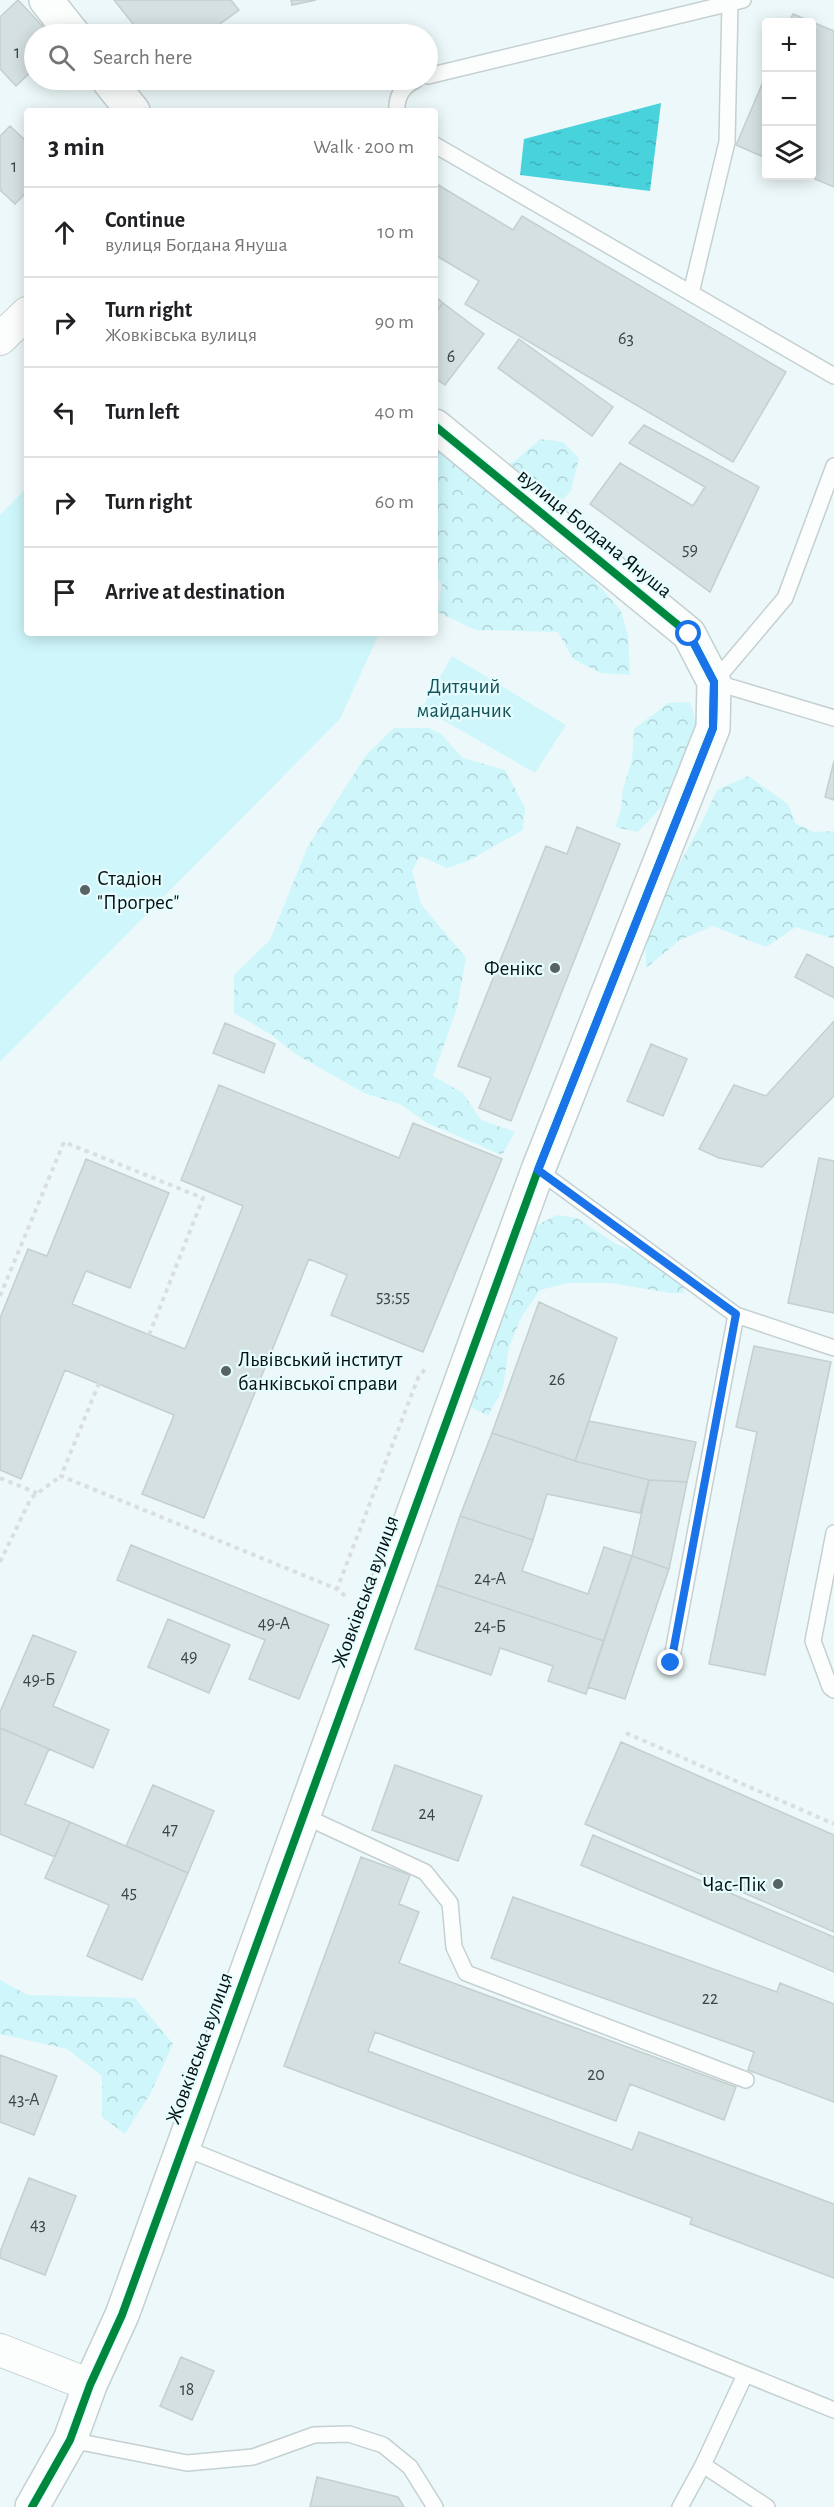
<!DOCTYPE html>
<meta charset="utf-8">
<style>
:root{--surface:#fff;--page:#f6f6f6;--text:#202124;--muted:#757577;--line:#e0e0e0}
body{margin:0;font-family:"Alegreya Sans",sans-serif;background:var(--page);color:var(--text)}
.controls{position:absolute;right:18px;top:18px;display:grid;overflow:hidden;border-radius:6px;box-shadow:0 3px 15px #0003}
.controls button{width:54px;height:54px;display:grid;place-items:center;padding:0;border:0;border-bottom:2px solid var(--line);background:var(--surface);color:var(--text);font:30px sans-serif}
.stop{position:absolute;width:18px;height:18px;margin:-14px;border:4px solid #1a73e8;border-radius:50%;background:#fff}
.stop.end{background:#1a73e8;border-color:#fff;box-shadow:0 2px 6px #0008}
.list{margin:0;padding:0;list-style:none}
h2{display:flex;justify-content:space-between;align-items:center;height:78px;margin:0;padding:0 24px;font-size:26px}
h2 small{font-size:20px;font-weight:400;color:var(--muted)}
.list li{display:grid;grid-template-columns:39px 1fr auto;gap:18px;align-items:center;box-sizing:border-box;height:90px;padding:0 24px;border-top:2px solid var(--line)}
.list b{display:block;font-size:22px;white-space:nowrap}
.list p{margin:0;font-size:20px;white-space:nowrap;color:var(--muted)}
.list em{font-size:20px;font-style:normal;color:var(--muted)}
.icon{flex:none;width:33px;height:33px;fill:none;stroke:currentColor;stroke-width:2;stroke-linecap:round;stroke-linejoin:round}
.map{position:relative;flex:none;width:834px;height:2507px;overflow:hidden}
.search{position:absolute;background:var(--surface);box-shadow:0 3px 15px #0003;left:24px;top:24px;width:414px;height:66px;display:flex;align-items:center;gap:15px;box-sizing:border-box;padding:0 21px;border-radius:33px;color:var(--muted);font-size:22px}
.panel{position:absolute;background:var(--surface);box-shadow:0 3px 15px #0003;left:24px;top:108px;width:414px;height:528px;border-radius:6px}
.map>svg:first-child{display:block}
</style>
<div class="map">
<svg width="834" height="2507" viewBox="0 0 834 2507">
<defs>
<pattern id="forest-crowns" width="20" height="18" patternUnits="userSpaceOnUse" patternTransform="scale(1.5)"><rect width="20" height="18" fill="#cff7fb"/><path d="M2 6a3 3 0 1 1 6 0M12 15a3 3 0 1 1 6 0" fill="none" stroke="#b0d3d6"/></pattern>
<pattern id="water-ripples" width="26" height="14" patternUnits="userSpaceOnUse" patternTransform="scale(1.5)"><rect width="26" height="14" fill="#48d2db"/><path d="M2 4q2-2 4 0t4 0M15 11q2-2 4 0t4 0" fill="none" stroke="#3eb3bb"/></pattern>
</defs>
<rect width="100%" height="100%" fill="#ecf8f9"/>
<path fill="url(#forest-crowns)" d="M540,439l23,3 16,16 -8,33 -13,13 -10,23 73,84 7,24 2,40 -29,-2 -28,-14 -15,-27 -82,-2 -39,-18 5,-28 -7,-7v-129l55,24 25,-11z
M690,702c4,12 9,33 6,46 -10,31 -35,61 -58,84l-23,-5 6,-17 2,-21 9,-29 2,-31 34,-26z
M394,728h35l12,6 22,24 42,12 20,38 -2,22 -55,31 -21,7 -27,-12 -8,15 9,33 45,54 -9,50 -24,68 30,17 18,27 34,12 -13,23 -75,-32 -27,-19 -34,-10 -69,-39 -27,-21 -36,-21v-38l36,-35 38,-94 58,-91z
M748,776l40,28 8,20 18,8 20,-1v108l-38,-12 -30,20 -53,-21 -33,14 -34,28 -1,-41 55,-101 17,-36z
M556,1215l21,3 39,26 57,22 10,12 1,15h-14l-59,-10h-43l-28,7 -18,26 -13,31 -6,41 -15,28 -26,-14 60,-168z
M0,1980l28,15 107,3 38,46 -23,50 -25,40 -23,-17v-41l-35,-27 -67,-15z"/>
<path fill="#cff7fb" d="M27,487v146h351v3l-38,83 -340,343v-547z
M452,656l114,69 -31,48 -113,-65z"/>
<path fill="url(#water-ripples)" d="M661,103l-11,88 -130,-16 4,-36z"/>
<path fill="#d5e0e1" stroke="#c4cfd0" stroke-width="1.5" d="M18,0l32,34h-16v35l-18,17 -16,-17v-52z
M114,0h117l8,10 -33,24h-65z
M291,0h25l-24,5z
M793,14l41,17v156l-26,-11h4v-154h-23z
M766,75v83l-30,-13z
M10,126l17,16v50l-12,12 -15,-14v-54z
M435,183l78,47 9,-14 264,156 -53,90 -268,-158 14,-23 -44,-26z
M435,296l8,7 -8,10z
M443,303l41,31 -39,51 -10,-7v-65z
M519,339l94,68 -21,29 -94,-68z
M644,425l115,62 -49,105 -120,-88 30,-41 73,43 12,-19 -76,-44z
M834,761v39l-9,-3z
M577,827l43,17 -109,277 -32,-13 12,-30 -33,-12 88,-220 21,8z
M807,954l27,14v30l-39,-21z
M834,1021v75l-72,71 -43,-9 -20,-9 35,-64 32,11z
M225,1023l50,21 -11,29 -51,-20z
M651,1044l36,15 -24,57 -36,-15z
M219,1085l180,73 14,-35 89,36 -79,193 -92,-37 16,-40 -38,-16 -105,259 -62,-24 32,-79 -109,-45 -44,109 -21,-9v-152l28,-69 19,7 39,-97 83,34 -39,95 -44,-17 -14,33 113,45 58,-143 -62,-26z
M819,1158l15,3v152l-46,-10z
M539,1302l78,36 -42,123 -83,-28z
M754,1346l77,16 -66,313 -56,-11 48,-232 -21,-5z
M589,1421l107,21 -9,40 -38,-2 -74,-19z
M492,1433l83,28 74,19 -9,33 -93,-19 -14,46 -73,-24z
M649,1480l38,2 -18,87 -37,-13z
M460,1516l73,24 -11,31 66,23 16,-47 28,9 -28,85 -167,-56z
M131,1545l198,80 -30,74 -50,-20 16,-39 -148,-60z
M632,1556l37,13 -44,130 -37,-12z
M437,1585l167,56 -18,53 -38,-13 5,-15 -53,-18 -9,27 -76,-26z
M168,1619l62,26 -21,48 -61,-26z
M33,1635l43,17 -23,54 56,24 -16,38 -93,-40v-16z
M0,1728l49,21 -24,55 45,18 -15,35 -55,-23z
M621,1742l213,93v97l-249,-108z
M395,1765l87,31 -24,65 -86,-31z
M153,1785l61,26 -26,62 -62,-27z
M70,1822l118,51 -46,107 -55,-24 22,-51 -64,-27z
M593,1835l241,102v35l-253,-107z
M361,1857l49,18 -11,29 20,8 -20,51 337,124 -12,33 -94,-36 -14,37 -241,-89 -7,19 264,99 7,-18 195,72v74l-144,-54 2,-6 -408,-152z
M513,1897l264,95 3,-9 54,21v98l-86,-32 6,-18 -263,-94z
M0,2055l57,21 -23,59 -34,-13z
M29,2178l47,18 -31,79 -45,-17v-6z
M181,2357l33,14 -22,49 -32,-14z
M317,2477l81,20 6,10h-94z"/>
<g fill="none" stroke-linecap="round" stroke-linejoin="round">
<defs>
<path id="service" d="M428,76l315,-76
M397,111c-1,-15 6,-25 19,-31
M435,145l399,231
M691,293l36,-151 3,-139
M834,466l-49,132 -71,84 120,36
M538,1170l198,145 -65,348
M736,1315l98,33
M834,1533l-21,108 17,46 4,3
M302,1815l123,57 25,31 4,44 12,26 280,107
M182,2147l652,263
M70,2440l117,23 66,-6 61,-22 35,-1 34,11 27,22 25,40
M703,2465l42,-90
M680,2507l23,-42 64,42"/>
<path id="minor" d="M0,339l27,-26
M0,2350l90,35"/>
<path id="tertiary" d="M46,0l27,34
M108,80l25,31
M32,2507l38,-67 20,-55 32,-70 416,-1145 175,-442 1,-46 -25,-48 -254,-208"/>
</defs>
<use href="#service" stroke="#c5d0d1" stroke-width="18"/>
<use href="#minor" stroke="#c5d0d1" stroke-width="34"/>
<use href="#tertiary" stroke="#c5d0d1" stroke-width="36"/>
<path stroke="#dbdedf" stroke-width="4" stroke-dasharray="4.5 4.5" stroke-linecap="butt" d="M0,1296l64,-154 139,56 -54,137
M99,1383l-38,93 276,113
M0,1478l37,15
M0,1562l31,-64 30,-22
M345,1596l-8,-7 81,-211 7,-9
M626,1733l208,91"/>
<use href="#service" stroke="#fcfefe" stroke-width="15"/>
<use href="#minor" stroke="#fcfefe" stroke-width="32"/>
<use href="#tertiary" stroke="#fcfefe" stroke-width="33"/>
<defs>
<path id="cycleway" d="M32,2507l38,-67 20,-55 32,-70 416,-1145 175,-442 1,-46 -25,-48 -254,-208"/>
</defs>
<use href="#cycleway" stroke="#e6fdff" stroke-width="11"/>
<use href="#cycleway" stroke="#00873e" stroke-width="8"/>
</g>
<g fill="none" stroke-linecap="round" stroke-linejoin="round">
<path stroke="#1a73e8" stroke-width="8" d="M671,1663l65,-349 -198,-144 175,-442 1,-46 -25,-48"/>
</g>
<g fill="#576263" stroke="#e6fdff" stroke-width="2">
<circle cx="85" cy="890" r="6"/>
<circle cx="555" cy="968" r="6"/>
<circle cx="226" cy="1371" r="6"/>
<circle cx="778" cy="1884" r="6"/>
</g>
<g text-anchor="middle" stroke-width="4.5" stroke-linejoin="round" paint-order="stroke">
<g font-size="18" fill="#3a4546">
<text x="17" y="58">1</text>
<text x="14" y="172">1</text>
<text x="626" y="344">63</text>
<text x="451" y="362">6</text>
<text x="690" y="555">59</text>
<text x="393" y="1302">53;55</text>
<text x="557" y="1385">26</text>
<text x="490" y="1584">24-А</text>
<text x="274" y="1629">49-А</text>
<text x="490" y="1632">24-Б</text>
<text x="189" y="1662">49</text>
<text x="39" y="1685">49-Б</text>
<text x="427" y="1819">24</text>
<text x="170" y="1835">47</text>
<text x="129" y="1898">45</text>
<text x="710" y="2004">22</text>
<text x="596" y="2080">20</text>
<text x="24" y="2105">43-А</text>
<text x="38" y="2230">43</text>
<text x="187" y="2395">18</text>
</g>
<g font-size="21" fill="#071112" stroke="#e6fdff">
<text transform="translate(595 533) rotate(39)" y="7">вулиця Богдана Януша</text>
<text transform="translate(365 1591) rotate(-70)" y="7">Жовківська вулиця</text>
<text transform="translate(199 2048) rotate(-70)" y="7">Жовківська вулиця</text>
</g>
<g font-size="21" fill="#135459" stroke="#e6fdff">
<text x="464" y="693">Дитячий<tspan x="464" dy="24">майданчик</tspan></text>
</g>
<g font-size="21" fill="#071112" stroke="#e6fdff" text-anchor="start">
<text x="97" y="885">Стадіон<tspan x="97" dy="24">"Прогрес"</tspan></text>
<text x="543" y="975" text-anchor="end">Фенікс</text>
<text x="238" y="1366">Львівський інститут<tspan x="238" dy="24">банківської справи</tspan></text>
<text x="766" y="1891" text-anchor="end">Час-Пік</text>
</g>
</g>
</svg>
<div class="controls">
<button>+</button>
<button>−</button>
<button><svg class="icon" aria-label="layers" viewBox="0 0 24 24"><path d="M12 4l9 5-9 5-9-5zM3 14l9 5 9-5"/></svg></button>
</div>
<div class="stop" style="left:689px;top:634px"></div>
<div class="stop end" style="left:671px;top:1663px"></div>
<div class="search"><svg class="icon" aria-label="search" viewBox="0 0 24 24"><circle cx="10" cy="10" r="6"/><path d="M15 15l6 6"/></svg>Search here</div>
<section class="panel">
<h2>3 min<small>Walk · 200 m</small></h2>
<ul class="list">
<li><svg class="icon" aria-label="ahead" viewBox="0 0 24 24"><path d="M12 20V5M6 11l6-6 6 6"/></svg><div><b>Continue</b><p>вулиця Богдана Януша</p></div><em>10 m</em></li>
<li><svg class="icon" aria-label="right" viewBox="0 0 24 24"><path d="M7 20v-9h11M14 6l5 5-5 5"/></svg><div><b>Turn right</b><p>Жовківська вулиця</p></div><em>90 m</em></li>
<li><svg class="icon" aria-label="left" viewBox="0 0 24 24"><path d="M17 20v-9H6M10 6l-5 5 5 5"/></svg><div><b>Turn left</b></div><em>40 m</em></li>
<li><svg class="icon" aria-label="right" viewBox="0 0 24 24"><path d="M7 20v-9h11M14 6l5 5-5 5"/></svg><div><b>Turn right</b></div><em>60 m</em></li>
<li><svg class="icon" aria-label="arrive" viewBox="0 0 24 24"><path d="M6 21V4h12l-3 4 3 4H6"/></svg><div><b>Arrive at destination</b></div></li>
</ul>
</section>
</div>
